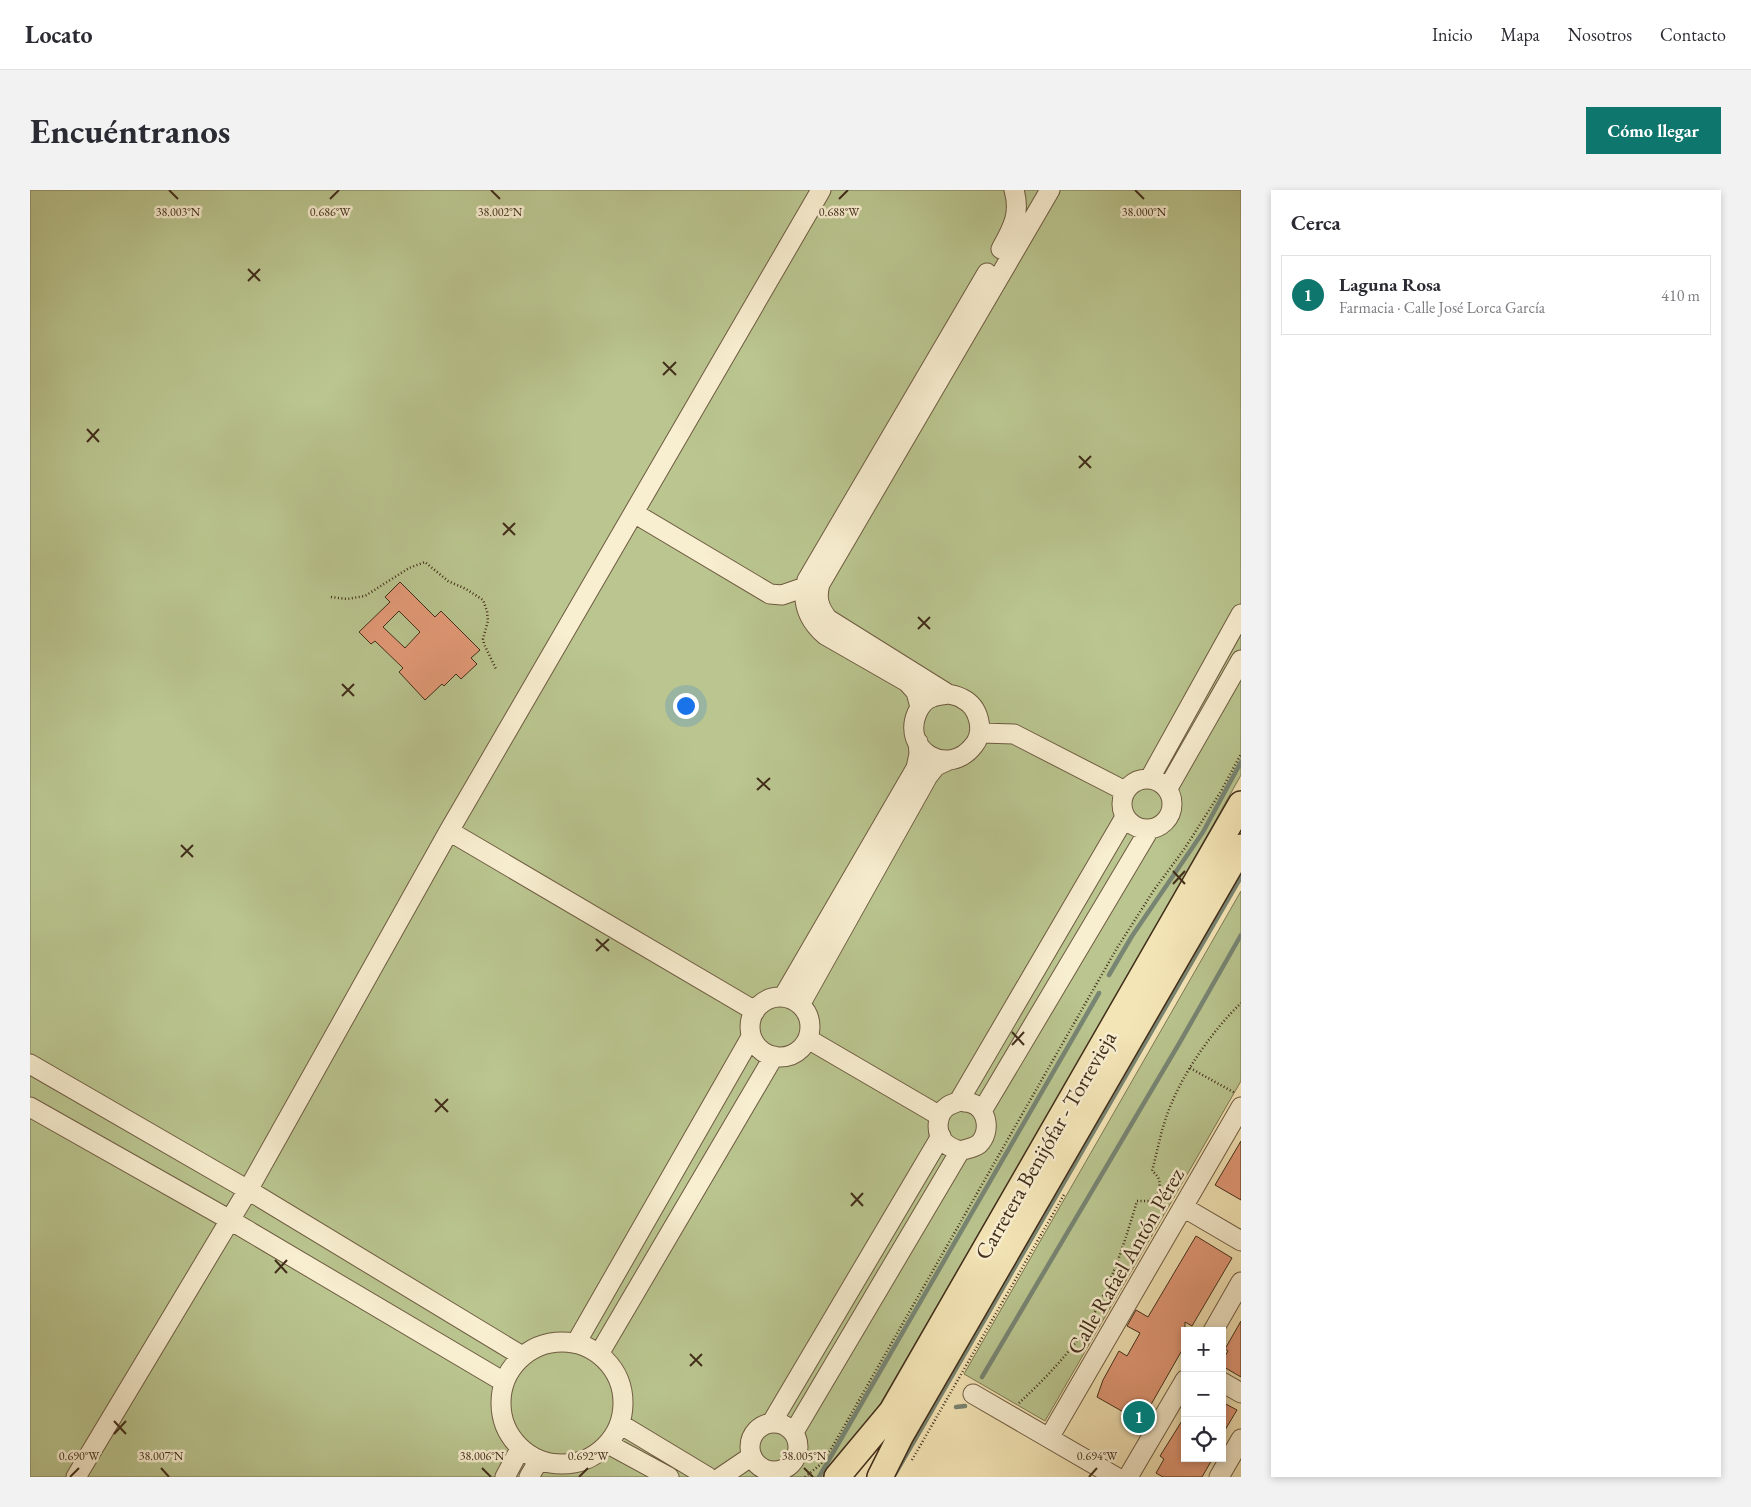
<!DOCTYPE html>
<html lang="es">
<meta charset="utf-8">
<style>
:root{--surface:#fff;--page:#f2f2f3;--text:#2b2b33;--muted:#7c7c81;--line:#e1e1e2;--accent:#0f766e}
body{margin:0;font-family:"EB Garamond",serif;background:var(--page);color:var(--text)}
.controls{position:absolute;right:15px;bottom:15px;display:grid;overflow:hidden;border-radius:0px;box-shadow:0 2px 8px #0003}
.controls button{width:45px;height:45px;display:grid;place-items:center;padding:0;border:0;border-bottom:1px solid var(--line);background:var(--surface);color:var(--text);font:25px sans-serif}
.you{position:absolute;left:655px;top:515px;width:18px;height:18px;margin:-12px;border:4px solid #fff;border-radius:50%;background:#1a73e8;box-shadow:0 0 0 8px #1a73e833}
.badge{display:grid;place-items:center;width:32px;height:32px;border-radius:50%;background:var(--accent);color:#fff;font-size:16px;font-weight:700}
.pin{position:absolute;translate:-50% -50%;border:2px solid #fff;box-shadow:0 1px 5px #0006}
.list{margin:0;padding:0;list-style:none}
h2{display:flex;justify-content:space-between;align-items:center;height:65px;margin:0;padding:0 20px;font-size:21px}
h2 small{font-size:16px;font-weight:400;color:var(--muted)}
.list li{display:grid;grid-template-columns:32px 1fr auto;gap:15px;align-items:center;box-sizing:border-box;height:80px;margin:0 10px 10px;padding:0 10px;border:1px solid var(--line);border-radius:0px}
.list b{display:block;font-size:19px;white-space:nowrap}
.list p{margin:0;font-size:16px;white-space:nowrap;color:var(--muted)}
.list em{font-size:16px;font-style:normal;color:var(--muted)}
.icon{flex:none;width:28px;height:28px;fill:none;stroke:currentColor;stroke-width:2;stroke-linecap:round;stroke-linejoin:round}
.map{position:relative;flex:none;width:1211px;height:1287px;overflow:hidden;border-radius:0px}
header{display:flex;align-items:center;gap:30px;box-sizing:border-box;height:70px;padding:0 25px;background:var(--surface);border-bottom:1px solid var(--line)}
header strong{font-size:24px}
nav{display:flex;gap:28px;margin-inline-start:auto;font-size:18px}
.intro{display:flex;align-items:center;justify-content:space-between;box-sizing:border-box;height:120px;padding:0 30px}
h1{margin:0;font-size:35px}
.button{padding:12px 22px;border-radius:0px;background:var(--accent);color:#fff;font-size:18px;font-weight:700}
main{display:flex;gap:30px;padding:0 30px}
aside{flex:1;background:var(--surface);border-radius:0px;box-shadow:0 2px 8px #0003}
.map>svg:first-child{display:block}
</style>
<header>
<strong>Locato</strong>
<nav><a>Inicio</a><a>Mapa</a><a>Nosotros</a><a>Contacto</a></nav>
</header>
<div class="intro"><h1>Encuéntranos</h1><a class="button">Cómo llegar</a></div>
<main>
<div class="map">
<svg width="1211" height="1287" viewBox="0 0 1211 1287">
<rect width="100%" height="100%" fill="#f4e5b6"/>
<filter id="stains"><feTurbulence type="fractalNoise" baseFrequency=".004" numOctaves="4"/><feColorMatrix values="0 0 0 0 .2 0 0 0 0 .09 0 0 0 0 .02 0 0 0 .5 -.17"/></filter>
<radialGradient id="worn" r=".72"><stop offset=".6" stop-color="#630" stop-opacity="0"/><stop offset="1" stop-color="#630" stop-opacity=".3"/></radialGradient>
<path fill="#bac58f" stroke="#7e7954" d="M0,0h1211v585l-87,155 -316,547h-808z
M1211,701v190l-196,340 -81,-47z"/>
<g fill="none" stroke-linecap="round" stroke-linejoin="round">
<path stroke="#788573" stroke-width="4.5" d="M1079,785l23,-39 71,-104 38,-70
M952,1187l198,-335 61,-107
M926,1217l9,-1
M865,1284l346,-597
M789,1287l280,-484"/>
</g>
<path fill="#e39977" stroke="#412d1a" fill-rule="evenodd" d="M370,392l35,35 6,-6 39,39 -9,8 6,6 -16,15 -5,-5 -12,12 -2,-2 -17,16 -26,-28 4,-4 -28,-27 -4,3 -12,-12 31,-30 -5,-5zM369,421l21,21 -15,16 -22,-21z
M1211,951v59l-26,-15z
M1166,1046l36,22 -40,68 -7,-4v23l-44,77 -44,-25 6,-17 16,-29 8,5 13,-23 -13,-7 9,-16 12,7z
M1211,1131v56l-19,-11v-5l6,-10 -3,-2z
M1192,1212l15,8 -15,25z
M1155,1226v42h28l-11,19h-39l-7,-4 8,-14 -4,-3z"/>
<g fill="none" stroke-linecap="round" stroke-linejoin="round">
<defs>
<path id="minor" d="M971,59c11,-20 20,-35 13,-59
M604,323l136,81 12,1 23,-8
M918,504l-120,-75c-9,-11 -12,-21 -8,-35l230,-394
M918,504c5,1 11,2 15,5 16,8 22,32 11,46 -26,34 -73,5 -57,-32 3,-7 9,-14 16,-16 5,-2 11,-2 15,-3z
M890,517l-4,-15 -9,-10 -82,-47c-17,-15 -24,-33 -18,-55l180,-307
M951,543l33,1 111,57
M1120,588l91,-164
M1092 614a25 25 0 1 1 50 0a25 25 0 1 1-50 0Z
M1138,598l73,-128
M419,641l306,180
M753,807l133,-229 3,-14 -1,-12
M720 837a30 30 0 1 1 60 0a30 30 0 1 1-60 0Z
M770,815l128,-229 8,-10 13,-6
M778,849l132,77
M0,874l218,126 274,166
M929,911l166,-284
M929,911c4,1 9,1 12,2 17,6 20,29 8,41 -5,4 -13,5 -19,7 -6,-2 -13,-5 -17,-10 -8,-10 -6,-28 5,-35 3,-2 8,-3 11,-5z
M0,917l200,113 274,162
M952,921l167,-281
M1153,1017l58,34
M1183,1141l28,-49
M471 1213a61 61 0 1 1 122 0a61 61 0 1 1-122 0Z
M546,1153l175,-306
M569,1164l175,-298
M1192,1192l19,11
M943,1204l143,83
M742,1232l169,-286
M720 1257a24 24 0 1 1 48 0a24 24 0 1 1-48 0Z
M590,1234l88,53
M764,1242l166,-281
M1019,1248l192,-331
M578,1254l61,33
M46,1287l172,-287 201,-359 372,-641
M475,1287l15,-28
M499,1287l10,-17
M691,1287l31,-21
M1098,1287l57,-97
M1189,1287l22,-38"/>
<path id="major" d="M807,1287l55,-66 349,-607
M850,1287l21,-42 340,-588"/>
</defs>
<use href="#minor" stroke="#6e5b41" stroke-width="21"/>
<use href="#major" stroke="#412d1a" stroke-width="28"/>
<path stroke="#412d1a" stroke-width="2.5" stroke-dasharray="1 2.5" stroke-linecap="butt" d="M301,407l16,2 18,-3 44,-28 16,-6 23,19 18,8 17,11 4,11 1,10 -5,18 1,5 12,25
M1160,878l45,25
M1128,1003l12,7
M989,1213c29,-27 58,-57 76,-91 19,-35 31,-74 42,-111h12l9,-8c3,-10 2,-16 -6,-22 5,-18 8,-36 14,-53 13,-40 45,-86 75,-115
M882,1270l153,-267
M775,1287l16,-13 13,-20 283,-496 37,-58 31,-42 35,-55 21,-39"/>
<use href="#minor" stroke="#f8eed0" stroke-width="19"/>
<use href="#major" stroke="#f4e5b6" stroke-width="25"/>
</g>
<path fill="none" stroke="#412d1a" stroke-width="2" d="M139,0l9,9M461,0l9,9M1105,0l9,9M300,9l9,-9M809,9l9,-9M218,79l12,12M218,91l12,-12M633,172l13,13M633,185l13,-13M57,239l12,13M57,252l12,-13M1049,266l12,12M1049,278l12,-12M473,333l12,12M473,345l12,-12M888,427l12,12M888,439l12,-12M312,494l12,12M312,506l12,-12M727,588l13,12M727,600l13,-12M151,655l12,12M151,667l12,-12M1143,681l12,13M1143,694l12,-13M566,749l13,12M566,761l13,-12M982,842l12,13M982,855l12,-13M405,909l13,13M405,922l13,-13M821,1003l12,13M821,1016l12,-13M245,1070l12,13M245,1083l12,-13M660,1164l12,12M660,1176l12,-12M84,1231l12,13M84,1244l12,-13M131,1278l8,9M452,1278l9,9M774,1278l9,9M40,1287l9,-9M549,1287l9,-9M1059,1287l8,-9"/>
<g text-anchor="middle" stroke-width="5" stroke-linejoin="round" paint-order="stroke">
<g font-size="22" fill="#412d1a" stroke="#f8eed0">
<text transform="translate(1015 955) rotate(-60)" y="8">Carretera Benijófar - Torrevieja</text>
<text transform="translate(1095 1071) rotate(-60)" y="8">Calle Rafael Antón Pérez</text>
</g>
</g>
<g font-size="12" text-anchor="middle" fill="#412d1a" stroke="#f8eed0" stroke-width="5" stroke-linejoin="round" paint-order="stroke">
<text x="148" y="26">38.003°N</text>
<text x="300" y="26">0.686°W</text>
<text x="470" y="26">38.002°N</text>
<text x="809" y="26">0.688°W</text>
<text x="1114" y="26">38.000°N</text>
<text x="49" y="1270">0.690°W</text>
<text x="558" y="1270">0.692°W</text>
<text x="1067" y="1270">0.694°W</text>
<text x="131" y="1270">38.007°N</text>
<text x="452" y="1270">38.006°N</text>
<text x="774" y="1270">38.005°N</text>
</g>
<rect width="100%" height="100%" filter="url(#stains)"/>
<rect width="100%" height="100%" fill="url(#worn)"/>
</svg>
<div class="controls">
<button>+</button>
<button>−</button>
<button><svg class="icon" aria-label="locate" viewBox="0 0 24 24"><circle cx="12" cy="12" r="6"/><path d="M12 2v4M12 18v4M2 12h4M18 12h4"/></svg></button>
</div>
<div class="you"></div>
<div class="pin badge" style="left:1109px;top:1227px">1</div>
</div>
<aside>
<h2>Cerca<small></small></h2>
<ul class="list">
<li><span class="badge">1</span><div><b>Laguna Rosa</b><p>Farmacia · Calle José Lorca García</p></div><em>410 m</em></li>
</ul>
</aside>
</main>
